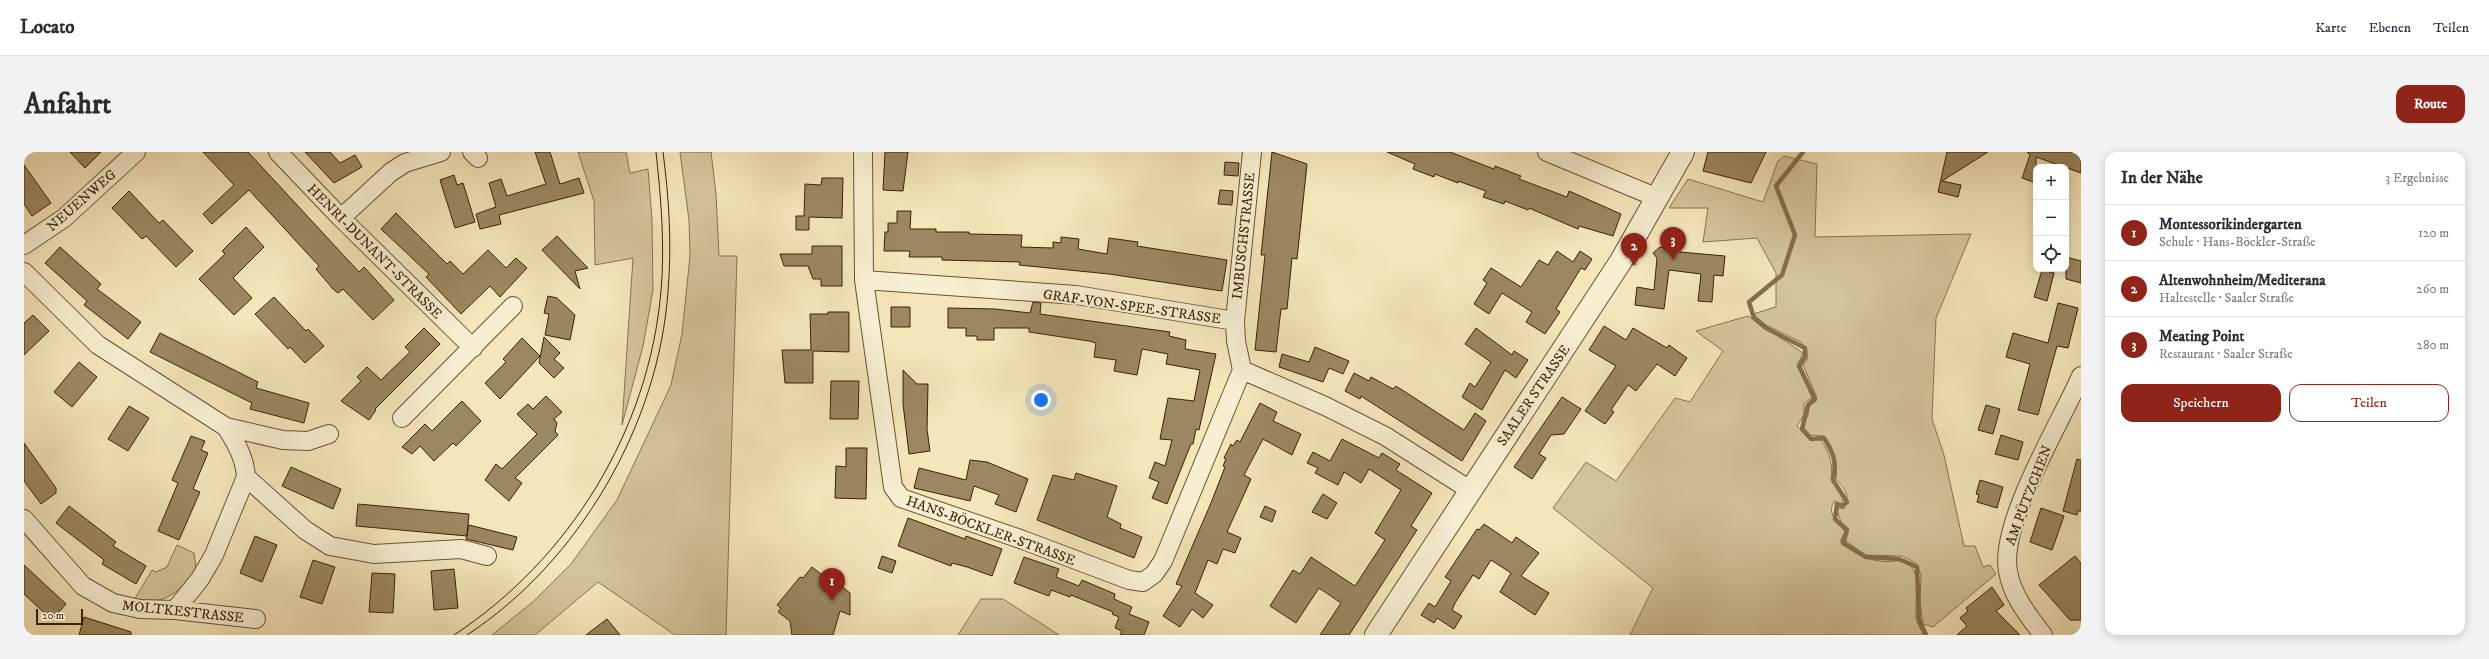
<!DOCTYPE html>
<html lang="de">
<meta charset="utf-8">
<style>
:root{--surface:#fff;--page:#f2f2f3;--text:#2b2b33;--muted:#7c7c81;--line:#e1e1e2;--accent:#8f2418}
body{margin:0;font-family:"IM FELL DW Pica",serif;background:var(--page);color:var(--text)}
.controls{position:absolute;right:12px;top:12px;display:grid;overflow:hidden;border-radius:8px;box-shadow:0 2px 10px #0003}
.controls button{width:36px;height:36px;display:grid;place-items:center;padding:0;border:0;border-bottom:1px solid var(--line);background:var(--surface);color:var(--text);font:20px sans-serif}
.scale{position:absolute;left:12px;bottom:10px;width:47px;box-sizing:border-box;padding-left:4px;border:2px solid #3a2201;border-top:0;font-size:11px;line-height:14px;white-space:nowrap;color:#3a2201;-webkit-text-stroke:3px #f8eed2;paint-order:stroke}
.you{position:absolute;left:1017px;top:248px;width:14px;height:14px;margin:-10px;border:3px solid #fff;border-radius:50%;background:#1a73e8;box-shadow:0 0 0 6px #1a73e833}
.badge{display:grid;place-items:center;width:26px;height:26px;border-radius:50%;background:var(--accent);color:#fff;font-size:13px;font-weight:700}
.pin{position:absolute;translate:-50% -33px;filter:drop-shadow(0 1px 2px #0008)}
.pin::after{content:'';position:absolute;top:21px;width:14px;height:12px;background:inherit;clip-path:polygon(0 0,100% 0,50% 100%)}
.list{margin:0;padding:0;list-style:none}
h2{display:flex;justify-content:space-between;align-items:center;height:52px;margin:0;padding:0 16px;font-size:17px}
h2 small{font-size:13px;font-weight:400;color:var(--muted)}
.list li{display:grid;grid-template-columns:26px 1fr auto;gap:12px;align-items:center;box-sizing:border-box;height:56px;padding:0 16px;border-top:1px solid var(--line)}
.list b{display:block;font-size:15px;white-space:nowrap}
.list p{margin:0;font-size:13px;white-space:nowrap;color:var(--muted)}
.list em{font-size:13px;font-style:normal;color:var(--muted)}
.actions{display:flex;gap:8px;padding:12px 16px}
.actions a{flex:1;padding:9px 0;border:1px solid var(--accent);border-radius:12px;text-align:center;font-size:14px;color:var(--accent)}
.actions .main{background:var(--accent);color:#fff}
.icon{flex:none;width:22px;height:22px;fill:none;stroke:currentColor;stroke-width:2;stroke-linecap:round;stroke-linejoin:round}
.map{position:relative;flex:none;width:2057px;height:483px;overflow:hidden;border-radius:12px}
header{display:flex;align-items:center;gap:24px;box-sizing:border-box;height:56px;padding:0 20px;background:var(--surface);border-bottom:1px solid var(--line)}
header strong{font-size:19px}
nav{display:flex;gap:22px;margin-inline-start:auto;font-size:14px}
.intro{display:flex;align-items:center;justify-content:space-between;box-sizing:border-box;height:96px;padding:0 24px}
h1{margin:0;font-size:28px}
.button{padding:10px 18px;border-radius:12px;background:var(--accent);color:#fff;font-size:14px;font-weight:700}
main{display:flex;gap:24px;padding:0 24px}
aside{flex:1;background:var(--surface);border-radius:12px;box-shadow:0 2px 10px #0003}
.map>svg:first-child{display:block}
</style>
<header>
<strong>Locato</strong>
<nav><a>Karte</a><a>Ebenen</a><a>Teilen</a></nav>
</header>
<div class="intro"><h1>Anfahrt</h1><a class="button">Route</a></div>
<main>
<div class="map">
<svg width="2057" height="483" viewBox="0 0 2057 483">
<rect width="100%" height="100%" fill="#f4e5ba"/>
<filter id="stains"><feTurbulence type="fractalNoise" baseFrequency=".005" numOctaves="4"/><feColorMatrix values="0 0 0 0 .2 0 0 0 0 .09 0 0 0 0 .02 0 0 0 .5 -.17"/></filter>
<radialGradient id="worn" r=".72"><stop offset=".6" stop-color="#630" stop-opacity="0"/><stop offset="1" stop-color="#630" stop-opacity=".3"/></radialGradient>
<path fill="#d4c49b" stroke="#87734e" d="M554,0h48l4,21 18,-4 4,51 1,70 -10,56 -21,79 11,-167 -38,7 -1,-64z
M656,0h31l5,42 3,62h18l-11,379h-51l-77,-53 -63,53h-43l43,-35 36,-36 46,-64 54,-115 11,-51 8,-78 -1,-36z
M1760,4l33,8 -2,73 156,-3 -35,84 -4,101 12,36 20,91h11l8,21 7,-2 6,9 -63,53 -10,-3 -3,-22 1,-27 -5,-12 -14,-7 -37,-1 -19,-14 1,-13 -6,-6 -5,-15 8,2c7,-12 1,-20 -8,-30 2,-16 -2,-30 -12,-43l-14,-1 -8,-10 6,-10 1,-10 7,-4v-6l-13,-30 4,-5v-9l-6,-9 -35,-17 -13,-11 23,-7v-34l-19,-35 -54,4 5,-34h-39l19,-29 75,23 15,-41z
M1724,164l55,37 -5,11 14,34 -8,5v12l-7,11 11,11 13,3c9,13 12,25 10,40l13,16 -3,8 -6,-3c-10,12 4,22 10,31l-5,9c21,16 35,24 62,19 23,9 12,38 14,57 1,6 5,12 7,18h-293l23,-47 -100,-80 33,-46 30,19 59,-83 15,4 33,-51 -27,-20z
M153,393l17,8 2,15c-6,14 -24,30 -40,33 -7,1 -15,-1 -22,-1l18,-30 4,2 11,-5z
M957,447h22l56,36h-101z"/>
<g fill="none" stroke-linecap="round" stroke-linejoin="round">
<path stroke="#846f4a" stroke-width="4.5" d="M1779,0l-27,34 19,49 -13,40 -33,27 5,16 12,10 39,20v9l-6,9 16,33 -7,6 -6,24 9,10 13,-1c10,16 13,24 9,42l14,22 -5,4 -5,-2 -2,15 12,11 -4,13 23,14 33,2 18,8 2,53 7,15"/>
</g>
<path fill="#9b8761" stroke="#3a2201" d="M46,0h31l-16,16z
M179,0h45l111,120 5,-5 30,33 -21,20 -30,-31 -5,4 -5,-4 -17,-20 3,-3 -70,-76 -37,34 -9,-10 31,-29z
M281,0h25l10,11 15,-8 7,12 -28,16z
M511,0h15l10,32 19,-6 5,15 -85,22 2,9 -21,5 -4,-15 20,-7 -7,-24 12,-4 6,17 39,-12z
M861,0h23l-5,39 -20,-1z
M1248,0l35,12 -10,95 -5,-1 -5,51h-6l-5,43 -21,-2 10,-95h-4z
M1363,0h63l44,17 1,-3 26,10 -2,3 48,18 2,-6 52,23 -8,22 -34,-10 -1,3 -49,-21 -1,2 -23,-9 -1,3 -21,-7 3,-6 -28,-10v2l-23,-9 -1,3 -21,-8 2,-5z
M1684,0h58l-15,31 -48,-12z
M1923,0h41l-46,29 19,4 -3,12 -20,-5z
M2003,0h54v21l-45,-16v26l-14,-5 8,-23z
M1201,10l14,1 -1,13 -14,-1z
M0,13l27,38 -19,13 -8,-12z
M430,23l3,10 6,-2 12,39 -20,6 -15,-48z
M798,26h21l-1,40 -33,-1v13h-13v-14h8l1,-32 16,1z
M1196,38l13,1 -1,14 -14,-1z
M105,39l30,32 4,-3 30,31 -17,16 -30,-31 -4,3 -30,-31z
M873,59h14l-1,18h26v3h33v2l53,1 -1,12 32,1v-6l8,1v-6l18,2 -1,10 29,5 2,-16 29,4 -1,4 90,14 -5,31 -113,-17 -90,-9 1,-3 -78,-2v-3h-33l1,-6h-26l1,-19h3v-9h9z
M372,61l51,51 3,-3 13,13 25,-24 18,18 10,-10 11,10 -27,29 -10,-11 -29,28 -35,-37 3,-3 -48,-45z
M222,75l18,20 -31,31 19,20 -18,17 -35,-36 26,-25 -3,-3z
M533,84l31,32 -13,3 5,18 -38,-39z
M788,94h30v40h-21v-7h-8l-5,-13h-24l-4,-12h32z
M36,95l41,37 -4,5 44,33 -13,17 -44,-34 3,-4 -42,-38z
M1636,95l20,3v2l45,4 -2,20 -9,-1 -2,27 -14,-1 3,-27 -32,-4 -5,39 -29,-4 2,-18 17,3 3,-32 -4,-5z
M1533,99l16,11 7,-11 12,8 -7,11 -4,-2 -25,41 4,3 -15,22 -19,-12 6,-10 -30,-19 -13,21 -15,-10 13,-21 -4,-3 8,-12 30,19 18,-27 9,5z
M2042,105l15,4v22l-15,-4z
M2018,118l12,3 -7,28 -13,-4z
M524,144l9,2 18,17 -5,25 -25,-5 4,-21 -5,-1z
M250,145l32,34 2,-2 16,17 -19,17 -15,-16 -2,2 -33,-35z
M1009,150l8,1 -1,11 130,18 -1,4 17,4 -1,9 31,5 -17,76 -3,-1 -3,15h-2l-24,60 -15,-6 7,-16 -10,-4 6,-16 10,4 7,-26 -12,-1 8,-41 26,3 6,-31 -34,-6 2,-10 -26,-5 -5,26 -23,-4 2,-11 -22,-3 2,-14 -7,-2 -60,-9v-4h-35v12h-17v-4h-11v-8h-18v-20l47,1 35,4z
M2034,151l20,5 -10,40 -11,-2 -19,69 -20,-5 12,-46 -24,-7 7,-24 35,10z
M867,155h19v20h-19z
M804,160h21v40l-36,-1v32h-28l-3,-33h29l-1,-36h18z
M9,163l16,16 -25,24v-32z
M1580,174l22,14 7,-12 34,20 2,-3 18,13 -12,18 -18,-12 -21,27 -8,-6 -17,25 3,2 -9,12 -20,-13 31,-45 -27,-16z
M400,176l16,16 -65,65 1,1 -7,10 -28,-19 20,-20 -4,-4 10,-10 14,13 29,-28 -5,-5z
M1452,176l36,27 2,-4 14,9 -12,18 -11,-8 -23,40 -20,-13 8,-14 5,4 16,-25 -26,-18z
M136,181l98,49 -2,6 53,15 -5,20 -54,-14 2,-6 -102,-51z
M520,185l16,16 -6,6 10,9 -10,10 -15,-15z
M498,186l18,18 -40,43 -15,-16 21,-21 -3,-3z
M1291,195l34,14 -6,13 -14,-6 -6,14 -44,-15 3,-13 27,8z
M55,210l18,15 -25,30 -18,-15z
M879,218l14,14h11l-1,45 3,22 -21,3 -6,-50z
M1330,221l15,8 2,-4 22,12 3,-3 68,44 11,-17 11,8 -24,40 -101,-65 -1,3 -15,-8z
M807,229h28l-1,38h-28z
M522,244l16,16 -8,7 3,4 -2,8 3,4 -43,43 7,5 -13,18 -24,-21 11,-16 6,5 35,-35 -20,-20 11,-10 5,5z
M1538,245l19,12 -17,25 -13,1 -12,19 7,4 -14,21 -18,-12z
M438,249l19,20 -25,25 -3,-3 -19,18 -14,-15 -8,8 -10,-7 23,-23 7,7z
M1236,251l17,9 -4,9 28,13 -9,21 -29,-16 -19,36 7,4 -24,53 14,6 -6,15 -12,-4 -6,15 -9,-4 -13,33 18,12 -10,13 -11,-9 -12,18 -17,-11 19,-30 -6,-2 35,-81 14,-36 -2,-1 3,-7 -2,-1 7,-14 2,2 4,-6 3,2z
M1962,253l14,4 -7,25 -15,-4z
M105,254l20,12 -21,33 -20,-12z
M1977,283l22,7 -5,18 -23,-6z
M167,284l14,5 -4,9 7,3 -15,36 7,3 -21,48 -21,-9 20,-48 -6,-3z
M1318,287l37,19 3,-5 18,11 -4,6 36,23 -21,33 6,4 -68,105h-29l21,-32 -22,-15 -23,35 -26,-17 23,-36 7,4 11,-17 44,29 30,-46 -10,-7 26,-43 -32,-21 -8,14 -17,-11 -6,13 -23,-12 3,-5 -11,-5 6,-11 17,9z
M0,291l32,45v5l-15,11 -17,-23z
M822,296h21l-1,51 -31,-1 1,-32 10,1z
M2053,307l4,1v51h-3l-1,4 -14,-4z
M946,308l17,2 41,17 -12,33 -21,-8 4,-9 -25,-9 -4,15 -56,-13 5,-20 47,12z
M267,315l50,22 -8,20 -51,-23z
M1052,321l41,13 -10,31 14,7 -1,4 22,9 -8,21 -97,-38 16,-45 21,5z
M1956,328l23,7 -6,21 -20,-6 2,-7 -3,-1z
M1299,342l14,9 -10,16 -15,-7z
M334,352l111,10 -2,22 -111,-10z
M45,354l47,36 -3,4 33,20 -10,18 -34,-20 2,-4 -48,-37z
M1241,354l11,5 -4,11 -12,-5z
M2017,356l23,8 -12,34 -22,-8z
M884,366l57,21 1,-3 36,13 -10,27 -25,-9 -15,-4 -1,3 -53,-20z
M1460,372l28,19 4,-6 23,16 -18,23 28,17 -14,22 -35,-23 11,-19 -20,-13 -12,19 -6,-4 -18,28 -3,7 10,6 -8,13 -17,-11 -3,5 -13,-8 8,-12 6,4 16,-26 -6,-4 32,-48 2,1z
M445,373l48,12 -4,13 -47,-11z
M231,384l22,9 -15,37 -22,-9z
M858,404l14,5 -4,12 -14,-5z
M2051,404l6,7v57h-11l-31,-35z
M1000,405l35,12 -3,8 23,9 3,-6 33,14 -1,5 18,8 -3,7 20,8 -5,13h-24l2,-4 -7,-3 4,-11 -7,-3 1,-2 -42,-17 -1,2 -19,-7 -2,6 -35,-13z
M289,408l22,7 -13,37 -22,-7z
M0,413l42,39 -14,16 -28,-26z
M788,415l18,14 1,-3 19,15v22l-10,-4 -7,24h-41l-2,-14 -12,-9 3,-4 -4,-3 23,-28 3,1z
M430,417l4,39 -24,2 -3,-39z
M348,421l23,1 -2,39 -24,-1z
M1968,435l12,18 -8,6 24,24h-63l10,-9 -7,-8 8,-7 -2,-3z
M60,465l47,15v3h-52z
M583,467l13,16h-34z"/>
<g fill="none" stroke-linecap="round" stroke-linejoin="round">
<defs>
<path id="minor" d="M254,0l63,66 132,130
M448,0l6,6
M839,0l1,128 29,207 8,11 122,42 106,40 14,2 11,-8 9,-13 79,-191
M1523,0l111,46
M317,66l50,-46 14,-9 36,-11
M0,93l40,-27 72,-66
M0,120l74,73 128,82c10,16 19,31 20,50l-32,78 -14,24 -25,31
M840,128l212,15 159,26 1,20 6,29 83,36 60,30 85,54
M1211,169l17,-169
M378,266l111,-112
M202,275l57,13 25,1 21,-7
M222,325l59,53 25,16 44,8 87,-5 26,7
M0,367l59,67 30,17 27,6 35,1 81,9
M2019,483c-15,-20 -31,-39 -35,-64 -9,-48 53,-149 73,-195"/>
<path id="tertiary" d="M1352,483l245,-374 62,-109"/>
</defs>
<use href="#minor" stroke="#68532f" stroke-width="20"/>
<use href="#tertiary" stroke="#68532f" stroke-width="24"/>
<use href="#minor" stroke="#f8eed2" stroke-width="18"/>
<use href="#tertiary" stroke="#f8eed2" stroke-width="22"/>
<path stroke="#3a2201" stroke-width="1" d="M430,483c116,-76 195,-205 207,-344 4,-46 0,-93 -5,-139
M443,483c112,-73 192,-211 201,-344 4,-46 1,-93 -5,-139"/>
</g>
<g text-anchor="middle" stroke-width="4" stroke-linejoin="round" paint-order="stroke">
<g font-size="14" fill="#3a2201" stroke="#f8eed2">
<text transform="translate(57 48) rotate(-41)" y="5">NEUENWEG</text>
<text transform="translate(1219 84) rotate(-84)" y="5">IMBUSCHSTRASSE</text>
<text transform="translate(351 99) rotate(45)" y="5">HENRI-DUNANT-STRASSE</text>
<text transform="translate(1108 154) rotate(8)" y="5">GRAF-VON-SPEE-STRASSE</text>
<text transform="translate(1509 243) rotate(-56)" y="5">SAALER STRASSE</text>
<text transform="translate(2004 343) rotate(-69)" y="5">AM PÜTZCHEN</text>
<text transform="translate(967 378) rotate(20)" y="5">HANS-BÖCKLER-STRASSE</text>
<text transform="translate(159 459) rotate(6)" y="5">MOLTKESTRASSE</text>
</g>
</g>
<rect width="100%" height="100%" filter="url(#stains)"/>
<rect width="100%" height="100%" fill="url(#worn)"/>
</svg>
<div class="controls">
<button>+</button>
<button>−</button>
<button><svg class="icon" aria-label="locate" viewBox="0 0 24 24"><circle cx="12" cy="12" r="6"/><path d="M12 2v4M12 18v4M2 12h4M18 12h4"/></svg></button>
</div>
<div class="scale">20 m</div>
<div class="you"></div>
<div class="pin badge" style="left:808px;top:449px">1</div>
<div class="pin badge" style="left:1610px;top:114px">2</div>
<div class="pin badge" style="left:1649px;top:108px">3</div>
</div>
<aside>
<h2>In der Nähe<small>3 Ergebnisse</small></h2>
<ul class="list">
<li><span class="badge">1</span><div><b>Montessorikindergarten</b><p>Schule · Hans-Böckler-Straße</p></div><em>120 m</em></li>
<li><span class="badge">2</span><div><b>Altenwohnheim/Mediterana</b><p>Haltestelle · Saaler Straße</p></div><em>260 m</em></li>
<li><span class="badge">3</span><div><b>Meating Point</b><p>Restaurant · Saaler Straße</p></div><em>280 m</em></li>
</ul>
<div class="actions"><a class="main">Speichern</a><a>Teilen</a></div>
</aside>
</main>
